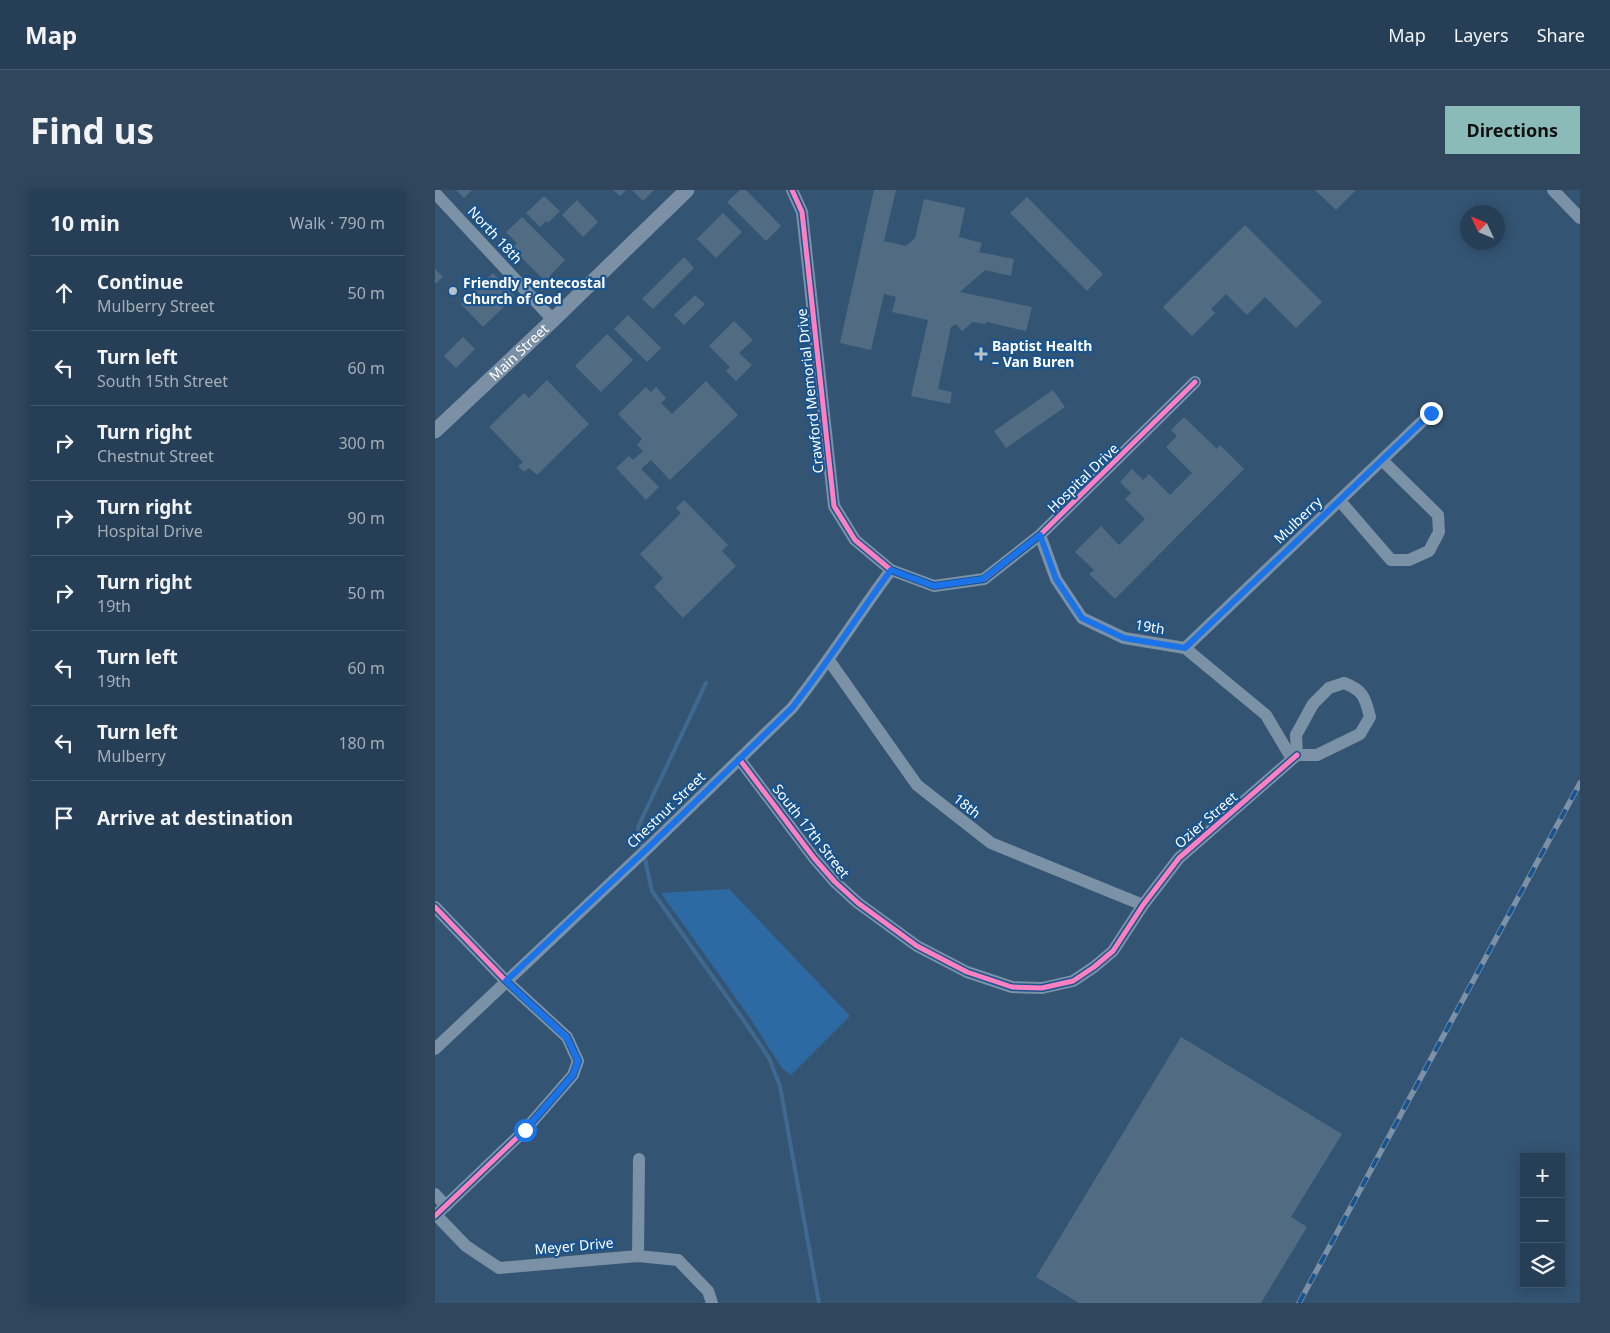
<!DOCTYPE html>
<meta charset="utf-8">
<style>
:root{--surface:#273f56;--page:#2f465c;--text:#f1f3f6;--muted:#a4afb9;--line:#43586c;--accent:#8bbbb9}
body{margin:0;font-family:"Noto Sans",sans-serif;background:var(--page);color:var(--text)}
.controls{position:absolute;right:15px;bottom:15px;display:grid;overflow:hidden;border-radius:0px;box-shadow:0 2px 12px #0003}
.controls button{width:45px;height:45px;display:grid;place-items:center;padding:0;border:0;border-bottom:1px solid var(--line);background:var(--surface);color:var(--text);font:25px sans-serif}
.compass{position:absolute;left:1025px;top:15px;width:45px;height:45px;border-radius:50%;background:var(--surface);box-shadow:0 2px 12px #0003;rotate:314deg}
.stop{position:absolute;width:15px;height:15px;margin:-11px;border:4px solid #1a73e8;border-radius:50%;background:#fff}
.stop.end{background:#1a73e8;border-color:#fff;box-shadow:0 1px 5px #0008}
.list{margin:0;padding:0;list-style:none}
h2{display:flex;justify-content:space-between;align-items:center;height:65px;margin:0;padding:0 20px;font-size:21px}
h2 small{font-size:16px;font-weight:400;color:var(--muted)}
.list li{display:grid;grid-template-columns:32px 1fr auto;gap:15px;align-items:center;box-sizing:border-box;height:75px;padding:0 20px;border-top:1px solid var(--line)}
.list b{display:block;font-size:19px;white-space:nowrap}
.list p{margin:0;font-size:16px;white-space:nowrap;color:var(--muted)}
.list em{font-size:16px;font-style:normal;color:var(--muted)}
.icon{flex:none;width:28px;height:28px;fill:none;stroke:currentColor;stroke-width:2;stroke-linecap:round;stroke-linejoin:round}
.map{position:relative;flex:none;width:1145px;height:1113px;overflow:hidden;border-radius:0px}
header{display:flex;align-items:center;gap:30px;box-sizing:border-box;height:70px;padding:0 25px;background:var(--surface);border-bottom:1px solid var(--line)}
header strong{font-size:24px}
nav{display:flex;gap:28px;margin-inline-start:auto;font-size:18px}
.intro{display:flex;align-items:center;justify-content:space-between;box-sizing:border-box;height:120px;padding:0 30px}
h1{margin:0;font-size:35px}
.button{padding:12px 22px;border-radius:0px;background:var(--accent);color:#111;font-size:18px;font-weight:700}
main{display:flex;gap:30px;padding:0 30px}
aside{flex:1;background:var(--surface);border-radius:0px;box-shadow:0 2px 12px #0003}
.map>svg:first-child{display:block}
</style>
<header>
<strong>Map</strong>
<nav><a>Map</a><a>Layers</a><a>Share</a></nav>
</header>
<div class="intro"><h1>Find us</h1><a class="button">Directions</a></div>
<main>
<aside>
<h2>10 min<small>Walk · 790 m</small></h2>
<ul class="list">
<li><svg class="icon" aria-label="ahead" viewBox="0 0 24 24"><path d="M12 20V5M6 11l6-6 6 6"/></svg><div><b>Continue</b><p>Mulberry Street</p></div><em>50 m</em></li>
<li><svg class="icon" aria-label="left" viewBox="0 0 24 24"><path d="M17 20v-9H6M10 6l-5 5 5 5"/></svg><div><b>Turn left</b><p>South 15th Street</p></div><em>60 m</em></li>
<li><svg class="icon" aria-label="right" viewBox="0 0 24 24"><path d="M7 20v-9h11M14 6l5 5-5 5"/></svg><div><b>Turn right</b><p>Chestnut Street</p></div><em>300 m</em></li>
<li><svg class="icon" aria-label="right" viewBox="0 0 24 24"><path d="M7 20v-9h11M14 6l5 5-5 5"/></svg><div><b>Turn right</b><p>Hospital Drive</p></div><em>90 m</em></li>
<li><svg class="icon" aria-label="right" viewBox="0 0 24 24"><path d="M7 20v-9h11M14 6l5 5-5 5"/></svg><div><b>Turn right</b><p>19th</p></div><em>50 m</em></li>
<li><svg class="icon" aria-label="left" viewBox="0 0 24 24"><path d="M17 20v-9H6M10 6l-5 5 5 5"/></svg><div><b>Turn left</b><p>19th</p></div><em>60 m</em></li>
<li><svg class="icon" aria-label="left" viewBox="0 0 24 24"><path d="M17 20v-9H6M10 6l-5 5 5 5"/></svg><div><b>Turn left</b><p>Mulberry</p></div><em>180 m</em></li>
<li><svg class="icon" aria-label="arrive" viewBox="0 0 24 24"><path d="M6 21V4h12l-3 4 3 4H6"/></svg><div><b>Arrive at destination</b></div></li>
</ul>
</aside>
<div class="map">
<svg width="1145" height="1113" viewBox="0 0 1145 1113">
<rect width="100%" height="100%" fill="#345473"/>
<path fill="#2d6aa4" d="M294,699l121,127 -59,59 -9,-7 -32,-50 -89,-125z"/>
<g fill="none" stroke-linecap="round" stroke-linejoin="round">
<path stroke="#3f6991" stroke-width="4" d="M271,493l-68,144 14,64 97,137 20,30 11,28 39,217"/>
</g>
<path fill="#516b83" d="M21,0h16l-8,8z
M178,0h13l-6,6z
M197,0h22l-11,11z
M305,0h6l35,36 -15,15 -39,-39z
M439,0h22l-12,51 22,5 9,-8 9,-39 41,9 -6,29 23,6 -3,9 35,7 -3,17 -26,-6 -25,22 72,15 -6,24 -39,-9 -2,2 -12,-2 -11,9 -6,-7 -5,3 -13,62 14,3 -2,12 -39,-8 17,-76 -36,-8 4,-15 -12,-3 -13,56 -31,-7z
M880,0h41l-20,20z
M109,6l16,15 -12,12 -2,-2 -6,6 -14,-14z
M592,7l76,77 -16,17 -77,-78z
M142,10l21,22 -15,15 -21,-22z
M288,23l19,19 -26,26 -19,-19z
M87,27l43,43 -20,21 -33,-33 5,-5 -11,-11z
M810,35l77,77 -26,26 -31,-31 -18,18 -21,-21 -15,15 4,4 -23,23 -29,-29z
M249,67l10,11 -41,41 -11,-10z
M0,79l8,8 -8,7z
M58,83l22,23 -32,31 -22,-23z
M260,105l10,9 -21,21 -10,-10z
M193,125l33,33 -14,14 -33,-33z
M299,131l19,19 -14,13 13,12 -16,16 -10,-10 4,-4 -21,-21z
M172,144l26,26 -32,32 -26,-26z
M28,147l12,12 -19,19 -12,-12z
M112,190l42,44 -52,51 -8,-7 -5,4 -6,-6 5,-4 -34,-35 35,-34 5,5z
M271,191l32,34 -68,65 -19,-20 -10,9 18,18 -13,13 -30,-32 13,-12 4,4 10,-9 -6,-6 5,-6 -24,-25 28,-27 5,5 5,-5 10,11 -5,5 11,11z
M618,200l12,17 -59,41 -12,-17z
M749,227l33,32 3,-4 24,24 -129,130 -26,-25 5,-4 -19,-18 26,-26 18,19 26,-26 -20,-20 6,-6 -11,-11 12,-13 11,11 6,-6 21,21 22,-22 -26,-26 11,-11 -6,-6z
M249,310l44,45 -6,6 14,15 -53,52 -29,-31 9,-9 -23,-24 41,-41 -5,-5z
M746,847l161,97 -51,83 16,10 -46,76h-182l-43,-26z"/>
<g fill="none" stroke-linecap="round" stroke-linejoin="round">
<path stroke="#7b91a6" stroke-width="12" d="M357,0l10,22 32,294 21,34 36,30 43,16 50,-7 56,-44 155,-153
M1118,0l27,28
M0,3l118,127
M905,311l51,59h18l20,-9 10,-19 -1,-17 -56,-55
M605,345l16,44 26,39 42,20 61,10 81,67 26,44
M750,458l246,-235
M393,469l89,126 74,58 152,62
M909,493c19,7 21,14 26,34l-10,17 -43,21h-20l-1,-20 17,-31 16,-16z
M305,570l74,98 21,24 23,21 59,43 50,26 45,15 30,1 31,-7 21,-14 19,-16 30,-46 36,-47 118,-103
M0,717l71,74 61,56 11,24 -5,14 -48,55 -90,86
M0,859l215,-203 142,-138c35,-44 65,-92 99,-138
M0,1004l11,12
M1,1025l30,31 33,22 139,-12 40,4 30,31 4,12
M203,1066l1,-97"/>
<path stroke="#7b90a5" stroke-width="15" id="s1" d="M0,241l118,-111 134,-130"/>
<defs>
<path id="rail" d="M864,1113l281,-520"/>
</defs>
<use href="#rail" stroke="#7c91a6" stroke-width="5.5"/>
<use href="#rail" stroke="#19548e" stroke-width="4" stroke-dasharray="11" stroke-linecap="butt"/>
<defs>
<path id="cycleway" d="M357,0l10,22 32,294 21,34 36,30 43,16 50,-7 56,-44 155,-153
M305,570l74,98 21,24 23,21 59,43 50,26 45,15 30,1 31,-7 21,-14 19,-16 30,-46 36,-47 118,-103
M0,717l71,74 61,56 11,24 -5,14 -48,55 -90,86"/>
</defs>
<use href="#cycleway" stroke="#19548e" stroke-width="8"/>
<use href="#cycleway" stroke="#ff80c0" stroke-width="5"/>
</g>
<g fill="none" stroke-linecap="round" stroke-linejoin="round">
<path stroke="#1a73e8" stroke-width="6" d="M90,940l48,-55 5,-14 -11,-23 -61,-57 144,-135 142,-138c35,-44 65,-92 99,-138l43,16 49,-7 57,-44 16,44 26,39 42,20 61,10 246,-235"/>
</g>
<g fill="#b8c3ce" stroke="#19548e" stroke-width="2">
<circle cx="18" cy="101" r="5"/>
<path d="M543.5 156.5h5v5h5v5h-5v5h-5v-5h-5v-5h5z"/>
</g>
<g text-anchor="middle" stroke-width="4.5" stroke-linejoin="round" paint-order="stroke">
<g font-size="14" fill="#fff" stroke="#19548e">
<text transform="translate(60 45) rotate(47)" y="5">North 18th</text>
<text dy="5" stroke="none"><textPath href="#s1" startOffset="115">Main Street</textPath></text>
<text transform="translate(375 201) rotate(-96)" y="5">Crawford Memorial Drive</text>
<text transform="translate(648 288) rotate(-44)" y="5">Hospital Drive</text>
<text transform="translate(863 330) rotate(-44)" y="5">Mulberry</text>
<text transform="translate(715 437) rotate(9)" y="5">19th</text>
<text transform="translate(532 616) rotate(38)" y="5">18th</text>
<text transform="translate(231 620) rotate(-44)" y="5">Chestnut Street</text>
<text transform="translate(771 630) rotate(-41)" y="5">Ozier Street</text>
<text transform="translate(376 641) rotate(52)" y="5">South 17th Street</text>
<text transform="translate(139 1056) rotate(-5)" y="5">Meyer Drive</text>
</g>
<g font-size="14" font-weight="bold" fill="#fff" stroke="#19548e" text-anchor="start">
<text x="28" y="98">Friendly Pentecostal<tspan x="28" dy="16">Church of God</tspan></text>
<text x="557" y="161">Baptist Health<tspan x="557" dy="16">– Van Buren</tspan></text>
</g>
</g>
</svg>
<div class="controls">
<button>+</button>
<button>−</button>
<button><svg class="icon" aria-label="layers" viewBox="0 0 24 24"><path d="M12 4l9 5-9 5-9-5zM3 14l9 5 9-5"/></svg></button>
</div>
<svg class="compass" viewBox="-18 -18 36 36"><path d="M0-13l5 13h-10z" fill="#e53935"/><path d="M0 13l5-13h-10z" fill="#a4afb9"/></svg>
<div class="stop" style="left:90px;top:940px"></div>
<div class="stop end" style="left:996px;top:223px"></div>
</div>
</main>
